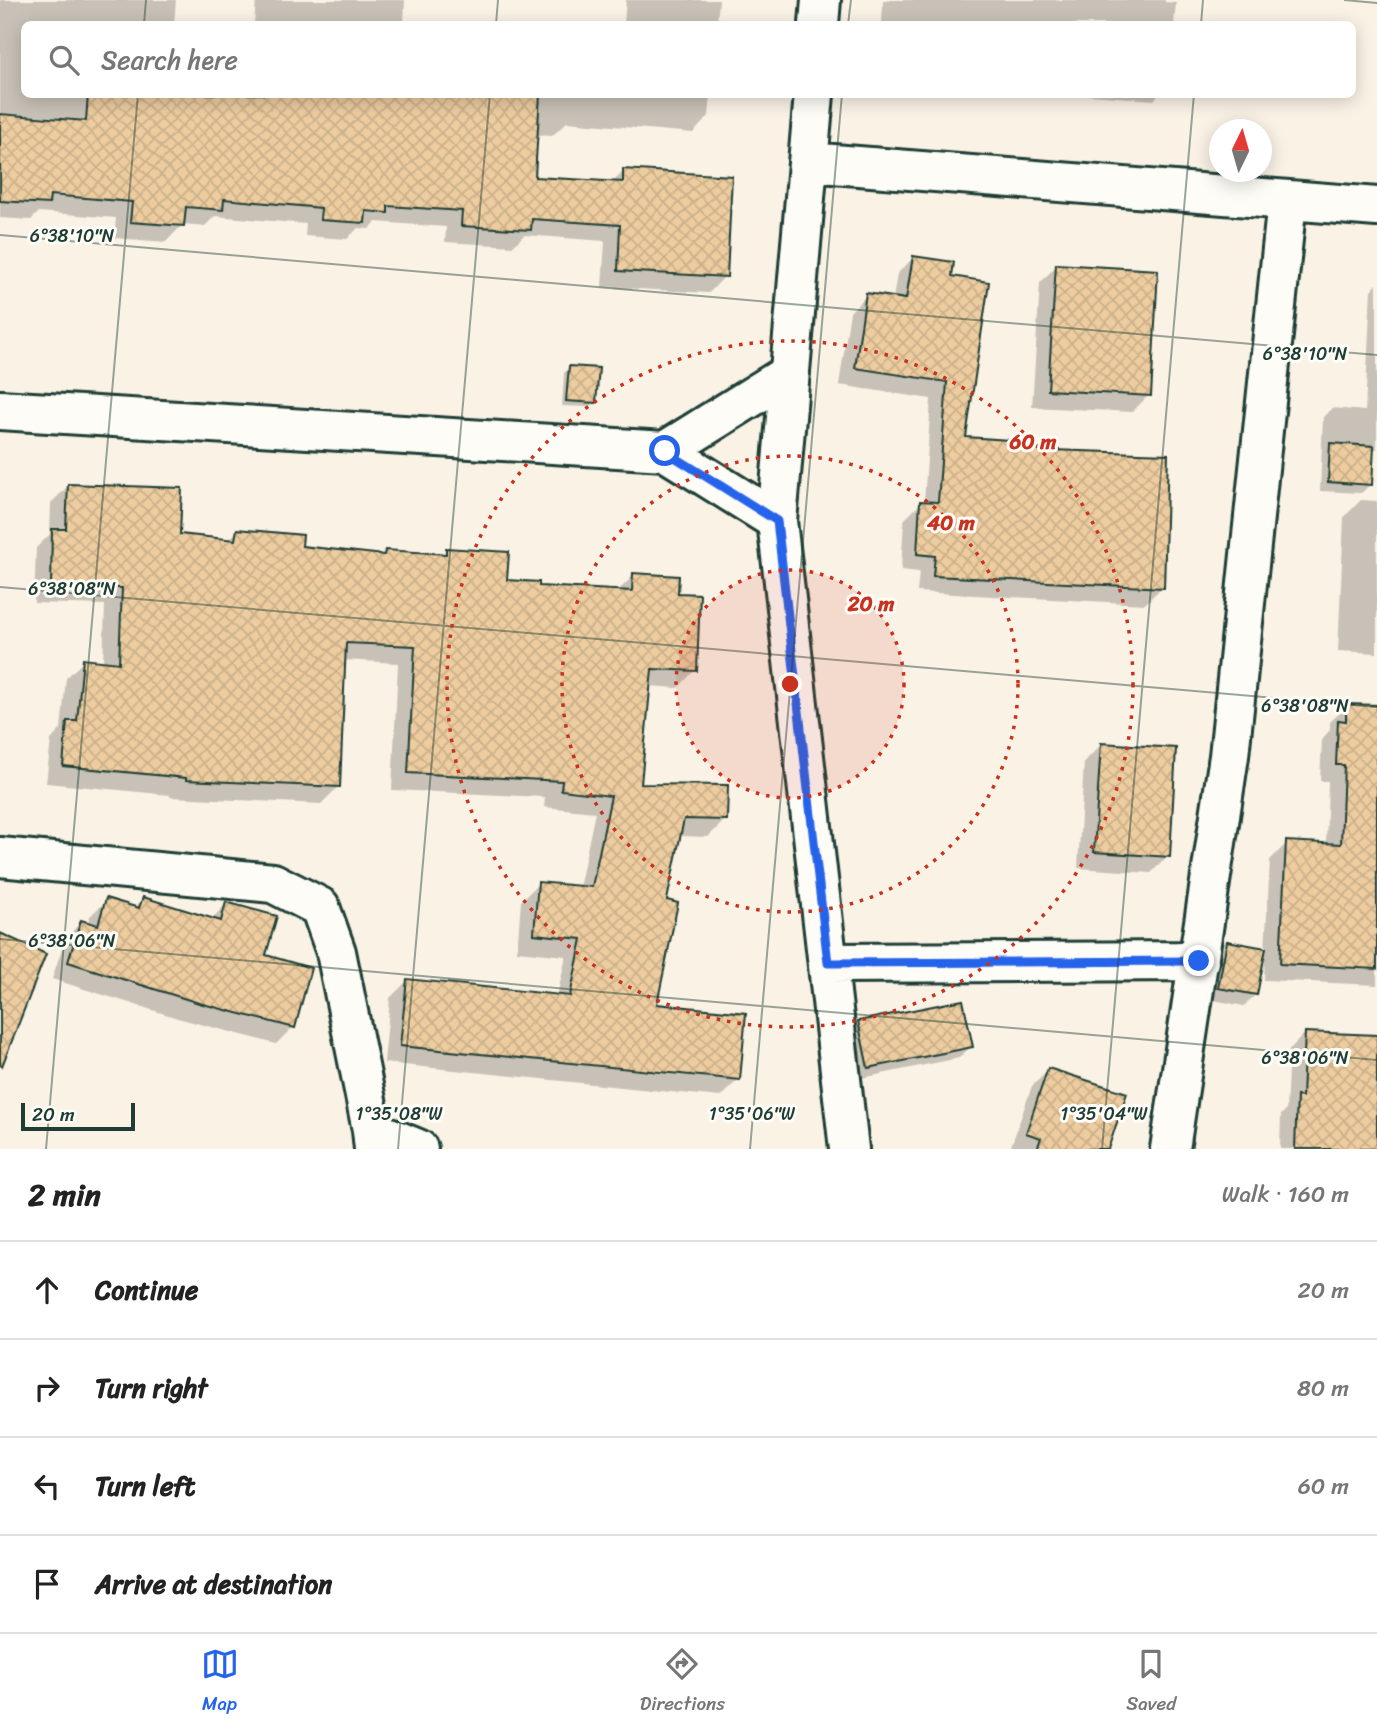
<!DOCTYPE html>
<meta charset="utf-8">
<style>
:root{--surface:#fff;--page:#f6f6f6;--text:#222;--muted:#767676;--line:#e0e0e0;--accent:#2563eb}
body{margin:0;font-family:Sriracha,sans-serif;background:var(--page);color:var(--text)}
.compass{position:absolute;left:1209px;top:119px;width:63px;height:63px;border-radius:50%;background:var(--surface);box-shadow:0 4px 18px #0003;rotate:5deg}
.scale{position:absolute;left:21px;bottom:18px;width:114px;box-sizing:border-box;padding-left:7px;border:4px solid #1f3d34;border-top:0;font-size:19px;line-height:24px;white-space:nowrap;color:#1f3d34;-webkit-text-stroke:5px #fdfcf7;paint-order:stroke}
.stop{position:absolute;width:21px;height:21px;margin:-16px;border:5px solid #2563eb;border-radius:50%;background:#fff}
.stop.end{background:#2563eb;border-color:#fff;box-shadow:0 2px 7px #0008}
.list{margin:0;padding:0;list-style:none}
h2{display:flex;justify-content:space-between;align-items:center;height:91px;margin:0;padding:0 28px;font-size:30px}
h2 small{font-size:23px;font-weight:400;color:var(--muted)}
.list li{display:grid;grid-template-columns:46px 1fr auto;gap:21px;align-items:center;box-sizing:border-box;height:98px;padding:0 28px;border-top:2px solid var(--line)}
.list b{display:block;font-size:26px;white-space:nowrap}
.list em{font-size:23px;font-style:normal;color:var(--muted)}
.icon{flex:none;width:38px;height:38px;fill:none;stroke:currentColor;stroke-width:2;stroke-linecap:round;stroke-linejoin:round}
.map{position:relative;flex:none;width:1377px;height:1149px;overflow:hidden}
.search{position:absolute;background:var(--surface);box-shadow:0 4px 18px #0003;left:21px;right:21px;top:21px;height:77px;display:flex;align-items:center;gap:18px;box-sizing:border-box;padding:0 24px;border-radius:10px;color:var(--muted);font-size:26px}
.sheet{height:483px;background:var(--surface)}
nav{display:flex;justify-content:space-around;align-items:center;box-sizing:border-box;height:98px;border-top:2px solid var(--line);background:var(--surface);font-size:19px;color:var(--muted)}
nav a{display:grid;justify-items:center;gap:4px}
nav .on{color:var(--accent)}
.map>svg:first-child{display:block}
</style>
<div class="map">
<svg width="1377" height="1149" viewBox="0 0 1377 1149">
<defs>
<pattern id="building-cross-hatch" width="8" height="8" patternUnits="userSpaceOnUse" patternTransform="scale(1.75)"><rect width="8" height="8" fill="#edcc9f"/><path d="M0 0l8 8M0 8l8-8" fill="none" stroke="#cbb08a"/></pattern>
</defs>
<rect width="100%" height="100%" fill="#faf2e5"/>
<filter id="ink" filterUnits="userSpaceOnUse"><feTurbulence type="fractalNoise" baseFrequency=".0143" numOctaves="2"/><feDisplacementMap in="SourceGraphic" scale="14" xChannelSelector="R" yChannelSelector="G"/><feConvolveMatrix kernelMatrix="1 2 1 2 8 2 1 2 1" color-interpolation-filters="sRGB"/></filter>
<g filter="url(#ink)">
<path fill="#0003" d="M0,0h176l-2,24h-150v70h687l-2,22 -16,17 -126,-11 -15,14 -16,-1 -3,43 79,5 12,-12 101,105 -16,17 -107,-6 3,-46 -81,-6 -11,11 -68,-4 1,-15 -70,-5 -7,7 -11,-1 -11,11 -42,-3 1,-12 -91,-8 -10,10 -22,-2 -17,18 -52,-4 2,-20 -77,-6 -8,8 -31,-2z
M256,0h149l-1,24h-150z
M626,0h93l-2,24h-93z
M883,0h282v2l11,1 -2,21h-292z
M1077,94h82l-5,6z
M914,257l36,21 14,161 57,11 141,137 -17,17 -228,-12 2,-20 -18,-2 3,-50 17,-17h3l7,-104 -92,-14 11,-73 17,-17 26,4 4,-25z
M1056,266l93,129 -17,17 -100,-5 8,-124z
M1377,284v165h-4l-2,35 -10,9 -41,-2 3,-74 9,-9 33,3 6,-121z
M569,368l25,34 -5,5 -27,-1 2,-33z
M68,486l110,49 49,6 11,-10 62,17 81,9 4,-5 57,3 5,-5 58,32 32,6 80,4 17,-17 42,19 19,76 -17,18 -29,-2 -10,99 87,34 -18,18 -29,-1 -14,66 -10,104 83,74 -18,17 -336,-34 6,-65 17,-17 150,15 9,-40 -49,-5 4,-50 18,-18 40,5 16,-76 -51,-5 1,-10 -153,-7 6,-127 -55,-3 -5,127 -17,17 -151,-7v-2l-124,-12 5,-43 10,-11 5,-51 18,-17 19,2 2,-58 -71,-2 2,-55 14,-14 1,-31z
M1361,500l16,1v152l-39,-2 6,-134z
M1347,706l30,1v278l-113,-5 1,-24h-2l-7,38 -12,12 -36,-7 8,-45 12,-11 37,7 5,-90 17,-17 39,2 2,-64h-8l2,-42 8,-9v-8z
M1101,745l67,111 -17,17 -73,-5 6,-106z
M143,899l68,21 15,-16 67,123 -17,17 -95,-25 -129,-40 13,-40 16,-17 7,2 2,-8 17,-16 27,8z
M859,1023l112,23 -12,12 -102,21 -9,-45z
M1305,1033l72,4v112h-97l1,-34 5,-5 3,-60z
M1049,1070l57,79h-96l22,-63z"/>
<path fill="url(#building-cross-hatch)" stroke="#1f3d34" stroke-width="2" d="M88,94h452l-5,83 88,5v-13l109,7 -5,101 -109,-6 2,-46 -88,-6 -1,11 -70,-4 1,-15 -74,-5v7l-22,-2 -1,12 -45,-3 1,-12 -97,-9 -1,11 -37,-3 -2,19 -54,-4 2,-20 -82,-7 -1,9 -49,-3v-87l86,7z
M913,256l41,6 -2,14 37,6 -23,155 58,4 -1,8 145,5 -4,134 -231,-12 2,-20 -18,-2 3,-53 18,1 9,-120 -92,-14 11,-75 40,6z
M1056,264l102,6 -7,126 -103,-6z
M569,366l30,2 -3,35 -30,-2z
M1330,443l44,3 -2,39 -44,-3z
M68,484l114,4 -2,46 55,6 2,-11 66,6 -1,11 82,9 1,-5 61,4v-6l63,4 -2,28 32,2v4l93,5 1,-18 46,3 -1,17 22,1 -3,77 -45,-2 -11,115 87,1 -1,35 -43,-1 -17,81 11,3 -21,101 89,9 -6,67 -340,-34 7,-67 163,17 12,-57 -48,-5 4,-52 54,5 19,-91 -50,-6 1,-9 -154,-8 7,-127 -69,-3 -6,144 -154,-7v-2l-123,-12 4,-45h10l6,-62 36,4 3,-75 -71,-1 1,-58h14z
M1346,704l31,1v264l-97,-5 6,-123 55,3 3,-79h-8l2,-45 8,1z
M1101,743l75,5 -6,109 -76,-5z
M143,897l78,24 5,-19 51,14 -11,39 45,13 -16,60 -96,-25 -131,-41 13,-42 17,5 8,-27 33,10z
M0,933l46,21 -44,112 -2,-1z
M1227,941l39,7 -9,47 -39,-7z
M963,1000l10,47 -105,21 -10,-47z
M1305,1032l72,3v114h-82l2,-53 5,1z
M1048,1068l79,25 -19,56h-71l4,-11 -15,-5z"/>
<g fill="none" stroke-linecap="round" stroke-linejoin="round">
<defs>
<path id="minor" d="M819,24l2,-24
M814,94l-37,427 72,628
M808,162l569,45
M0,410l665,41 112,70
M665,451l125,-78
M0,857l273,26 47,24 16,45 36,178 2,19
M828,963l371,-2
M372,1130l46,19
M1170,1149l59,-393 58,-555"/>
</defs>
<use href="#minor" stroke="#1f3d34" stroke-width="44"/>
<use href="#minor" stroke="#fdfcf7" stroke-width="38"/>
</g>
</g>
<g fill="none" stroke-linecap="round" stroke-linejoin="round" filter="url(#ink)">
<path stroke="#2563eb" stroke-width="9" d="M665,451l112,70 51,442 371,-2"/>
</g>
<path fill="none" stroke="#1f3d34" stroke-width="2" stroke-opacity="0.45" d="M1344,0l33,3M144,24l2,-24M496,24l2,-24M848,24l3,-24M1201,24l2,-24M0,235l1377,120M0,587l1377,120M0,939l1377,121M46,1149l92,-1055M398,1149l92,-1055M750,1149l92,-1055M1102,1149l92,-1055"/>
<circle cx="790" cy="684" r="114" fill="#c8321e" fill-opacity=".12"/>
<g fill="none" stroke="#c8321e" stroke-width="3.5" stroke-dasharray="3.5 7">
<circle cx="790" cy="684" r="114"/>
<circle cx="790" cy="684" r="228"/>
<circle cx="790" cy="684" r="343"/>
</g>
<g font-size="18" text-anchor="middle" fill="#1f3d34" stroke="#fdfcf7" stroke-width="6" stroke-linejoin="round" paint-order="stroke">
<text x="72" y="242">6°38'10"N</text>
<text x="1305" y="360">6°38'10"N</text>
<text x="72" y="595">6°38'08"N</text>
<text x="1305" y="712">6°38'08"N</text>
<text x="72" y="947">6°38'06"N</text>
<text x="1305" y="1064">6°38'06"N</text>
<text x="399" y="1120">1°35'08"W</text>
<text x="752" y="1120">1°35'06"W</text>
<text x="1104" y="1120">1°35'04"W</text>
</g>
<circle cx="790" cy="684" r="10" fill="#c8321e" stroke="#fdfcf7" stroke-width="3.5"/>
<g font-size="21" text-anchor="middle" font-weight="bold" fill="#c8321e" stroke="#fdfcf7" stroke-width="6" stroke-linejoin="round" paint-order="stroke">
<text x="1033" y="449">60 m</text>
<text x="951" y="530">40 m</text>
<text x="871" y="611">20 m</text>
</g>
</svg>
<svg class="compass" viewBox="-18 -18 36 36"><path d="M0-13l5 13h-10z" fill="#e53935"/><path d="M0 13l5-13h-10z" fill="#767676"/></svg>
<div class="scale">20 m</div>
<div class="stop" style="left:665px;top:451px"></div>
<div class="stop end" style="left:1199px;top:961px"></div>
<div class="search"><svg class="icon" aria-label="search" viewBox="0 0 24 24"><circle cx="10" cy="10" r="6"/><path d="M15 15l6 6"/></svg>Search here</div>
</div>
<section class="sheet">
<h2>2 min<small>Walk · 160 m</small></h2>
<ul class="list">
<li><svg class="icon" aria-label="ahead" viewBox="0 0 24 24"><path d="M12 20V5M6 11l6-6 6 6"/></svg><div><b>Continue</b></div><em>20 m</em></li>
<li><svg class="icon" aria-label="right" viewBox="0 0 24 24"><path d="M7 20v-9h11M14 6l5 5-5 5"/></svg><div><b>Turn right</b></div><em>80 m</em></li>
<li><svg class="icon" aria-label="left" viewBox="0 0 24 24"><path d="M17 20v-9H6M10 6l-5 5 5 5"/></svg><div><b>Turn left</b></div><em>60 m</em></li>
<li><svg class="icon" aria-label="arrive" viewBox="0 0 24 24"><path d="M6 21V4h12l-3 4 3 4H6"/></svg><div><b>Arrive at destination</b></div></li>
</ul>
</section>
<nav>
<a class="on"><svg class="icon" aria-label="map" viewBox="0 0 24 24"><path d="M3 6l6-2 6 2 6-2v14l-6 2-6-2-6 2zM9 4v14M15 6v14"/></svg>Map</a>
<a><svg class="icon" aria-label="directions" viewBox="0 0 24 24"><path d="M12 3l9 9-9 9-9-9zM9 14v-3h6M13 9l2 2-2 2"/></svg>Directions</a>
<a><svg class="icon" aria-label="saved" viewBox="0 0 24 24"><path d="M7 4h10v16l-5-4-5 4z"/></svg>Saved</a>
</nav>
